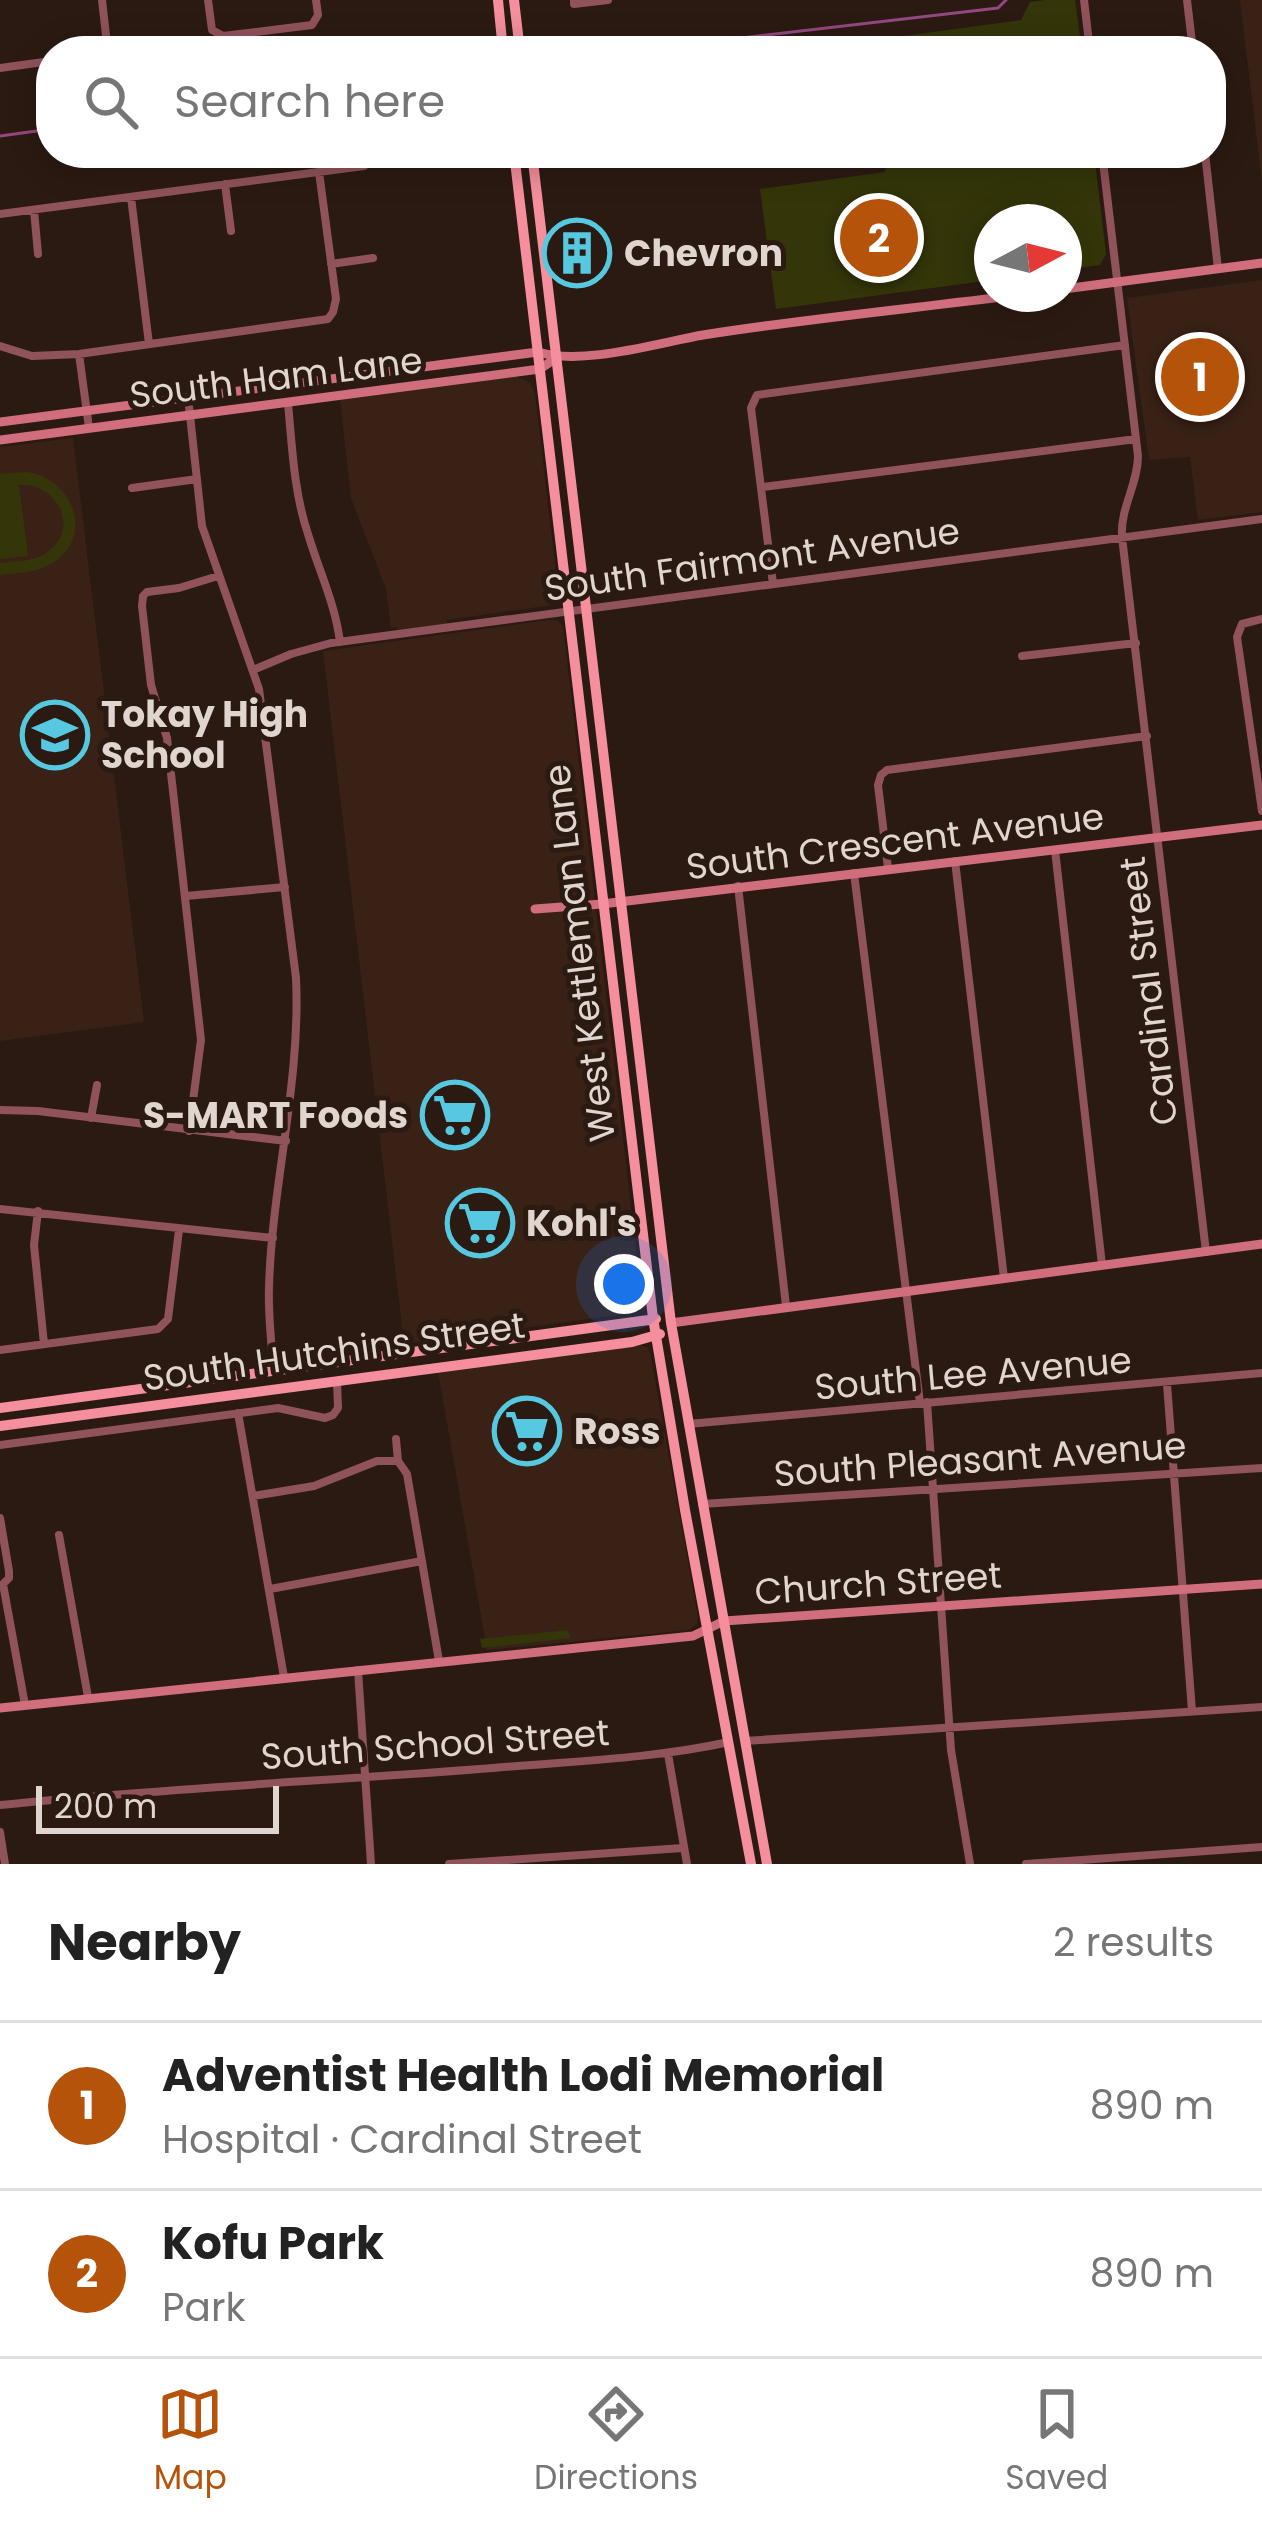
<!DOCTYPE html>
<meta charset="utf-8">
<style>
:root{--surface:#fff;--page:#f2f2f2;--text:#222;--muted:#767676;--line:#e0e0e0;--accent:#b45309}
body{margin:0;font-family:Poppins,sans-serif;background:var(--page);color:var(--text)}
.compass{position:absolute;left:974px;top:204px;width:108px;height:108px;border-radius:50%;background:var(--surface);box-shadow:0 6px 30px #0003;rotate:83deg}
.scale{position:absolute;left:36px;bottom:30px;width:243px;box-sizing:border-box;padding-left:12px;border:6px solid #e1d5cf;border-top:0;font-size:33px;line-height:42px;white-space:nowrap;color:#e1d5cf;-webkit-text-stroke:9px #2b1a12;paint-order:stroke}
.you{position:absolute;left:624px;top:1284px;width:42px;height:42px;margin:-30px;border:9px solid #fff;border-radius:50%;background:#1a73e8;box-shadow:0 0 0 18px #1a73e833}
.badge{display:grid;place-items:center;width:78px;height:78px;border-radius:50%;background:var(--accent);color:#fff;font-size:39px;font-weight:700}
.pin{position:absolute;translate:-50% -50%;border:6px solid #fff;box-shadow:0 3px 12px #0006}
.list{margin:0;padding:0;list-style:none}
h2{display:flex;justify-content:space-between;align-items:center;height:156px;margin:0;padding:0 48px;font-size:51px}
h2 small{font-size:39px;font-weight:400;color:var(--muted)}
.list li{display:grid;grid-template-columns:78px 1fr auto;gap:36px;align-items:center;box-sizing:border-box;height:168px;padding:0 48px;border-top:3px solid var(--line)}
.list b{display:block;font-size:45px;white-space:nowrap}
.list p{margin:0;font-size:39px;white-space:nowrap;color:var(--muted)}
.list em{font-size:39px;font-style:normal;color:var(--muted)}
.icon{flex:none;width:66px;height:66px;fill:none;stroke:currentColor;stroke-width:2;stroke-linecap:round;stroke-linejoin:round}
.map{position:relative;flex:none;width:1262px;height:1864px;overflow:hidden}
.search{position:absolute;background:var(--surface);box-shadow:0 6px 30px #0003;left:36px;right:36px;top:36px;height:132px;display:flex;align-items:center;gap:30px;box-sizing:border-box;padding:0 42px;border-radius:48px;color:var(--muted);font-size:45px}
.sheet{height:492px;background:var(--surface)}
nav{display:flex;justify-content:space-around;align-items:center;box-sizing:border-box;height:168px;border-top:3px solid var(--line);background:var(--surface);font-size:33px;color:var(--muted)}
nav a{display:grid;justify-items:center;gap:6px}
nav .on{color:var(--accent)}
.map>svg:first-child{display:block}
</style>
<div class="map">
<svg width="1262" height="1864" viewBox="0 0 1262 1864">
<rect width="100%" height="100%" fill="#2b1a12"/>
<path fill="#392116" d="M1240,0h22v182z
M1262,280v232l-64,8 -8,-63 -41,3 -22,-162z
M514,375l16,8 5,10 24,206 -6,6 -106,15v8l-48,6 -2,-7 -6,1 -5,-39 -35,-91 -11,-99z
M73,438l71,584 -144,19v-594z
M549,620l9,1 5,6 79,674 -3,9 -6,3 -229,31 -81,-693z
M638,1345l9,2 3,5 48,265 -1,7 -8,6 -202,20 -49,-278z"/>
<path fill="#343609" d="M1045,0h30l7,51h-200l-1,-12 140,-19 9,-18z
M890,153h204l12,101 -6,11 -36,5v-48h-72v58l-216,29 -16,-120 125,-17z
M27,472c48,7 69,68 22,93 -15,8 -33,8 -49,10v-12c15,-2 34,-1 46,-10 37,-25 10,-72 -30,-68l3,1 9,70 -28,3v-85z
M568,1630l3,8 -89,10 -2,-9z"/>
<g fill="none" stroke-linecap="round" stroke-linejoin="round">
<path stroke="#934881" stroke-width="3" d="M630,51l368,-43 8,-8
M0,136l51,-7"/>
<path stroke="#90525b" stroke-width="8" d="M102,0l5,44 -4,7
M208,0l4,30 11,6 89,-11 6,-10 -2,-15
M574,0v4l34,-4
M1084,0l6,51
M1187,0l6,51
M0,68l51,-7
M1102,153l36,303c0,28 -18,52 -16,81l84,715
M1205,153l13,116
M225,184l6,47
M131,197l18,147
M34,210l4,44
M0,214l364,-48
M331,264l42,-6
M0,346l32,10 47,-2 249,-35 5,-7 3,-13 -17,-127
M79,354l10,74
M188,397l14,129 57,163 37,289c5,104 -24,205 -27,309 -1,28 2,56 5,84
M288,403c4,43 6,90 20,131 11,37 27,69 32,108
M763,487l373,-48
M132,488l65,-9
M773,584l-22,-176 6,-13 368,-50
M1262,619l-20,5 -5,13 25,174
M1022,656l114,-13
M253,670l38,-16 40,-11 931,-124
M1055,850l47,415
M955,861l49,417
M888,868l-10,-83 3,-10 6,-5 260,-34
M854,873l66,530
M738,886l48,420
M186,896l99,-9
M0,1110l38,1 248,30
M91,1118l6,-33
M189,1131l12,-91 -34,-302 -16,-53 -9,-79 1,-10 4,-4 32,-4 39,-12
M0,1209l273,29
M38,1211l-4,34 10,99
M0,1350l158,-21 10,-10 11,-89
M1167,1384l25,327
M927,1402l24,348 19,114
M238,1413l46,264
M688,1424l574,-51
M396,1439l2,22 9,13 32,187
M0,1445l278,-37 47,10 8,-3 5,-7 -1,-27
M253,1496l61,-10 63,-25h21
M702,1504l560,-36
M0,1518l9,53v7l-6,6 22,121
M59,1535l29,162
M270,1589l152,-28
M358,1670l13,194
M745,1741l517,-34
M668,1754l19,110
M0,1805c164,-17 328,-24 493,-37 79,-7 158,-9 236,-26
M0,1832l5,32
M449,1864l234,-16
M1026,1864l236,-17"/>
<path stroke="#d16e7d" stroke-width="9" d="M1064,289l198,-26
M0,422l538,-70c44,14 119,-9 165,-17 107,-17 216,-27 323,-41
M0,440l540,-71 16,-11
M535,909l67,-5 660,-79
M671,1323l591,-79
M0,1708l693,-72 31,-15 538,-37"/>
<path stroke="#f58e9d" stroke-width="10" d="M498,0l5,51
M514,0l6,51
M514,153l139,1165 32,192 66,354
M532,153l139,1170 96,541
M0,1408l656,-89
M0,1426l632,-84 28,-8"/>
</g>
<defs>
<symbol id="building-ring" viewBox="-11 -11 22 22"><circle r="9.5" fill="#2b1a12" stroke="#56c9e1" stroke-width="1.5"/><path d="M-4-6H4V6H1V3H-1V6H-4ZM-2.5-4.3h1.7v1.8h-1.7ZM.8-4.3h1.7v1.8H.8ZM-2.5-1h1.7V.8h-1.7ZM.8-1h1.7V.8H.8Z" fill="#56c9e1"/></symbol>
<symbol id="school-ring" viewBox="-11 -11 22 22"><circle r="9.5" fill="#2b1a12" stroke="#56c9e1" stroke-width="1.5"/><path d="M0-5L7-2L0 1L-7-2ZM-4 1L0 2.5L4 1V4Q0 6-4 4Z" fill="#56c9e1"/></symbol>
<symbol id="supermarket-ring" viewBox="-11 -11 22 22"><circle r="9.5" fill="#2b1a12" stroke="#56c9e1" stroke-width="1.5"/><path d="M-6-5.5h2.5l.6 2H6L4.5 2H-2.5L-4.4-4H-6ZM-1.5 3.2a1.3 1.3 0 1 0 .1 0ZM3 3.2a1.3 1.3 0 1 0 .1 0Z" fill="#56c9e1"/></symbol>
</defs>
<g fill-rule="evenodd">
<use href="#building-ring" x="539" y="215" width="76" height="76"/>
<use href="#school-ring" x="17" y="697" width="76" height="76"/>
<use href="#supermarket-ring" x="417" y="1077" width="76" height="76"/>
<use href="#supermarket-ring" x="442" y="1185" width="76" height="76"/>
<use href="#supermarket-ring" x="489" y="1393" width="76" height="76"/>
</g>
<g text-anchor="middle" stroke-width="10" stroke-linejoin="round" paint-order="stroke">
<g font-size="36" font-weight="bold" fill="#e1d5cf" stroke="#2b1a12" text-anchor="start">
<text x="624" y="266">Chevron</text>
<text x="101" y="727">Tokay High<tspan x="101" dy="41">School</tspan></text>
<text x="408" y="1128" text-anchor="end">S-MART Foods</text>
<text x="526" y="1236">Kohl's</text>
<text x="574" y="1444">Ross</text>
</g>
<g font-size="36" fill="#e1d5cf" stroke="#2b1a12">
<text transform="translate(276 377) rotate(-7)" y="13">South Ham Lane</text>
<text transform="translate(752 559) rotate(-8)" y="13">South Fairmont Avenue</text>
<text transform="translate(895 841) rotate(-7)" y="13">South Crescent Avenue</text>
<text transform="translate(579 953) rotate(-97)" y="13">West Kettleman Lane</text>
<text transform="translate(1148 991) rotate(-97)" y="13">Cardinal Street</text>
<text transform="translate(334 1351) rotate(-8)" y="13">South Hutchins Street</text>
<text transform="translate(973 1373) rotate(-5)" y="13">South Lee Avenue</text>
<text transform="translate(980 1459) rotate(-4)" y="13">South Pleasant Avenue</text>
<text transform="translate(878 1583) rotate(-4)" y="13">Church Street</text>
<text transform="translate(435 1744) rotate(-4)" y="13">South School Street</text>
</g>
</g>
</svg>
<svg class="compass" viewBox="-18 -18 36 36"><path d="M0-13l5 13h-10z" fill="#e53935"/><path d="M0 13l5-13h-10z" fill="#767676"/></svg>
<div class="scale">200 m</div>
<div class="you"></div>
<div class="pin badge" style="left:1200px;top:377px">1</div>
<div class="pin badge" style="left:879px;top:238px">2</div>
<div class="search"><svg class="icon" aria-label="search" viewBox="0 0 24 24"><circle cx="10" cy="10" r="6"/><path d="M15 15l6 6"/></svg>Search here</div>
</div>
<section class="sheet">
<h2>Nearby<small>2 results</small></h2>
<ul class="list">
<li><span class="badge">1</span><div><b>Adventist Health Lodi Memorial</b><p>Hospital · Cardinal Street</p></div><em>890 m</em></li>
<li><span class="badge">2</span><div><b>Kofu Park</b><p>Park</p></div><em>890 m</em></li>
</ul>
</section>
<nav>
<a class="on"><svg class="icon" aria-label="map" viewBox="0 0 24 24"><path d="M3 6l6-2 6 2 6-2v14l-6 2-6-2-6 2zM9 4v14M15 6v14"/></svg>Map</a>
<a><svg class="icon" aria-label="directions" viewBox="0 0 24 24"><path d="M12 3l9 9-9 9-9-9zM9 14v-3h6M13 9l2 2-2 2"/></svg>Directions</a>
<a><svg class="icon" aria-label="saved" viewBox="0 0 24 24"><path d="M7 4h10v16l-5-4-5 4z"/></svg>Saved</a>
</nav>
